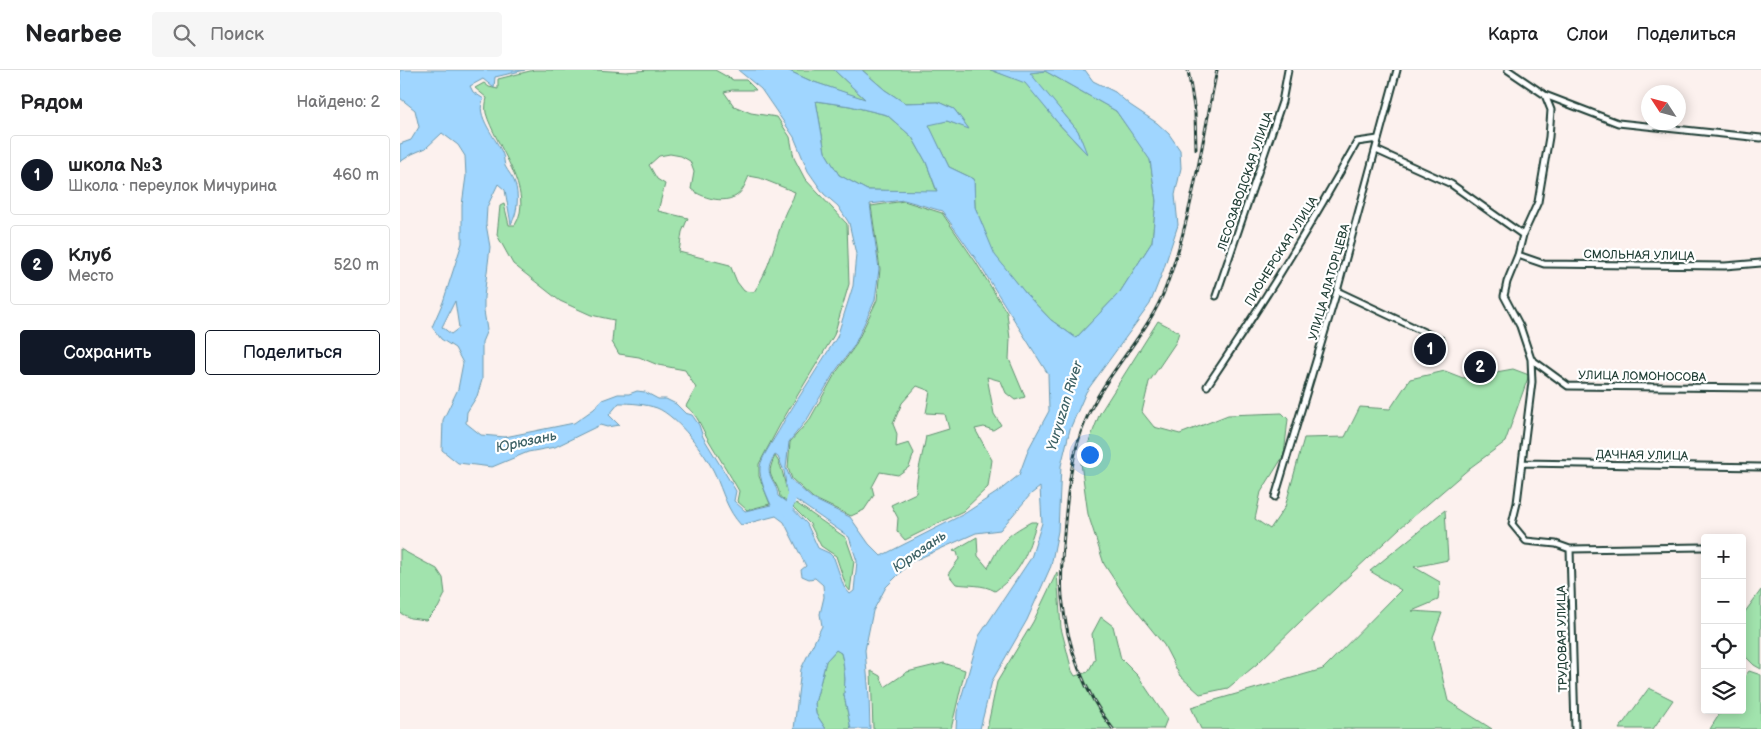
<!DOCTYPE html>
<html lang="ru">
<meta charset="utf-8">
<style>
:root{--surface:#fff;--page:#f6f6f6;--text:#202124;--muted:#757577;--line:#e0e0e0;--accent:#111827}
body{margin:0;font-family:"Balsamiq Sans",sans-serif;background:var(--page);color:var(--text)}
.controls{position:absolute;right:15px;bottom:15px;display:grid;overflow:hidden;border-radius:5px;box-shadow:0 2px 12px #0003}
.controls button{width:45px;height:45px;display:grid;place-items:center;padding:0;border:0;border-bottom:1px solid var(--line);background:var(--surface);color:var(--text);font:25px sans-serif}
.compass{position:absolute;left:1241px;top:15px;width:45px;height:45px;border-radius:50%;background:var(--surface);box-shadow:0 2px 12px #0003;rotate:306deg}
.you{position:absolute;left:689px;top:384px;width:18px;height:18px;margin:-12px;border:4px solid #fff;border-radius:50%;background:#1a73e8;box-shadow:0 0 0 8px #1a73e833}
.badge{display:grid;place-items:center;width:32px;height:32px;border-radius:50%;background:var(--accent);color:#fff;font-size:16px;font-weight:700}
.pin{position:absolute;translate:-50% -50%;border:2px solid #fff;box-shadow:0 1px 5px #0006}
.list{margin:0;padding:0;list-style:none}
h2{display:flex;justify-content:space-between;align-items:center;height:65px;margin:0;padding:0 20px;font-size:21px}
h2 small{font-size:16px;font-weight:400;color:var(--muted)}
.list li{display:grid;grid-template-columns:32px 1fr auto;gap:15px;align-items:center;box-sizing:border-box;height:80px;margin:0 10px 10px;padding:0 10px;border:1px solid var(--line);border-radius:5px}
.list b{display:block;font-size:19px;white-space:nowrap}
.list p{margin:0;font-size:16px;white-space:nowrap;color:var(--muted)}
.list em{font-size:16px;font-style:normal;color:var(--muted)}
.actions{display:flex;gap:10px;padding:15px 20px}
.actions a{flex:1;padding:11px 0;border:1px solid var(--accent);border-radius:5px;text-align:center;font-size:18px;color:var(--accent)}
.actions .main{background:var(--accent);color:#fff}
.icon{flex:none;width:28px;height:28px;fill:none;stroke:currentColor;stroke-width:2;stroke-linecap:round;stroke-linejoin:round}
.map{position:relative;flex:none;width:1361px;height:659px;overflow:hidden}
header{display:flex;align-items:center;gap:30px;box-sizing:border-box;height:70px;padding:0 25px;background:var(--surface);border-bottom:1px solid var(--line)}
header strong{font-size:24px}
nav{display:flex;gap:28px;margin-inline-start:auto;font-size:18px}
.search{width:350px;height:45px;background:var(--page);display:flex;align-items:center;gap:12px;box-sizing:border-box;padding:0 18px;border-radius:5px;color:var(--muted);font-size:19px}
main{display:flex}
aside{flex:1;background:var(--surface)}
.map>svg:first-child{display:block}
</style>
<header>
<strong>Nearbee</strong>
<div class="search"><svg class="icon" aria-label="search" viewBox="0 0 24 24"><circle cx="10" cy="10" r="6"/><path d="M15 15l6 6"/></svg>Поиск</div>
<nav><a>Карта</a><a>Слои</a><a>Поделиться</a></nav>
</header>
<main>
<aside>
<h2>Рядом<small>Найдено: 2</small></h2>
<ul class="list">
<li><span class="badge">1</span><div><b>школа №3</b><p>Школа · переулок Мичурина</p></div><em>460 m</em></li>
<li><span class="badge">2</span><div><b>Клуб</b><p>Место</p></div><em>520 m</em></li>
</ul>
<div class="actions"><a class="main">Сохранить</a><a>Поделиться</a></div>
</aside>
<div class="map">
<svg width="1361" height="659" viewBox="0 0 1361 659">
<rect width="100%" height="100%" fill="#fcf1ee"/>
<filter id="ink" filterUnits="userSpaceOnUse"><feTurbulence type="fractalNoise" baseFrequency=".02" numOctaves="2"/><feDisplacementMap in="SourceGraphic" scale="10" xChannelSelector="R" yChannelSelector="G"/><feConvolveMatrix kernelMatrix="1 2 1 2 8 2 1 2 1" color-interpolation-filters="sRGB"/></filter>
<g filter="url(#ink)">
<path fill="#a1e3ad" stroke="#609070" fill-rule="evenodd" d="M134,0h61l31,2 23,-2h66l18,10h13l10,10h-24l-8,2 10,14 17,7 26,4 13,20 4,21 11,21 42,45 2,60 -15,51 -52,86 -23,43v12l11,28 -23,6 -10,-9 2,-10c-10,-18 -21,-35 -31,-52 -8,-14 -9,-22 -22,-33l10,-18 -11,-18 -27,-5 -19,-8 -20,-3 -7,-12 2,-22 -23,-5 -31,-14 -47,-37 -16,-29 3,-29 4,-2 5,21h6c21,-33 -20,-80 -29,-112 -1,-5 0,-11 1,-15l-12,-10 9,-5 5,4 9,2v-10zM270,84l11,2 9,5 4,11 -3,17c11,9 32,15 45,7 7,-4 10,-14 13,-20l11,2 35,14c-2,9 -8,15 -11,24 -9,25 -14,53 -30,76l-10,-1 -7,-9 -7,-17 -51,-13 3,-20 6,-14 -30,-7 7,-27 -8,-5 -8,-14 10,-9z
M387,0h47l32,30 -55,-19z
M462,0h129l34,12 33,41 28,30 -8,-22 -49,-58 16,-2 71,40 34,48 6,42 -4,41 -32,50 -44,46 -25,-18 -25,-26 -32,-39 -19,-48 -1,-28 -25,-12 -21,-43 19,-3 21,7 -14,-19 -16,-7 -33,1 -20,-13z
M416,31l34,5 37,9 25,22 14,25 11,30 -70,-2 -28,-15 -14,-23z
M504,131l38,12 33,48 32,52 3,26 -1,20 16,38 -10,3 -9,-7 -5,-12 -14,-4 7,37 7,11 -8,5 -9,-3 -9,2 17,31 -4,27 -25,24 -58,29 -8,-9 1,-13 -7,-13 25,-12c0,-19 7,-38 10,-57l23,-7 -4,-15 -19,-1 4,-22 -13,-5 -15,17 -9,21 4,10 -1,13 13,-4 5,10 -5,14 -11,8 -18,-3 -8,15 2,8 -10,15 -13,6 -38,-18 -21,-19 -4,-11 2,-26 20,-23 25,-45 20,-28 22,-46 3,-31 -9,-63z
M758,251l21,11 -3,10 -27,40 -7,30 12,15 26,7 48,-19 54,-2 6,6 -4,36 -23,37 -6,27 15,10 15,-22 19,-69 41,-1 15,-30 30,2 20,-30 35,-8 18,7 50,-9 16,6 -24,67 -34,25 -71,61 -96,90 -47,46 -29,24 -28,6 -20,-18 -16,-31 -37,-46 -23,-35 -16,-50 -7,-51 19,-50z
M375,386c10,13 8,29 15,42l-3,4 -7,-5c-3,-21 -17,-17 -5,-41z
M396,433l50,35 8,23 -4,30 -4,-5 -10,-30 -15,-10 -11,-22 -17,-17z
M1045,440l3,50 -34,7 26,15 -2,18 -26,11 30,2 -9,24 15,64 44,28h-291l-10,-22 132,-38 78,-79 -31,-19z
M631,452h6c-11,32 -13,48 -42,69 -12,-7 -26,-5 -39,-7l-8,-10 11,-15 -2,-7 -4,-1 24,-14 1,19 10,12c13,-26 17,-32 43,-46z
M0,479l37,20 6,9 2,16 -7,14 -12,12 -16,-2 -10,-5z
M657,502l4,56 11,43 3,5 13,-4 7,-13 -3,-25 9,-17 12,9 8,33 17,17 29,43 -4,10h-176l10,-47 36,-60z
M1361,520v79l-7,-4 -12,-12v-37z
M436,580l5,3 2,8 2,18 -1,16 7,34h-25l-10,-15 -1,-11 11,-42z
M544,593l21,7 -14,59h-78l-2,-58 9,5 5,11 22,-15z
M1349,601l12,4v54h-51l12,-19h20v-30z
M1249,618l24,12 -20,29h-34z"/>
<path fill="#a0d6ff" stroke="#6c99ae" fill-rule="evenodd" d="M0,0h125l-30,7 -1,11 -11,-9 -13,7 3,6 11,7c-11,15 14,41 19,56 1,3 1,7 2,11 3,6 8,11 10,17 4,12 3,30 -4,41l-6,-34 -7,-6 -11,23 -1,17 4,23 -6,50v14l3,19 -5,12v38l-5,16 -10,16 -1,11 15,12 24,2 69,-14 20,-14 8,-9 16,-6h11l8,-3 8,1 13,7h8l10,5 9,9 7,2 7,10 4,12 33,54 -2,10 11,10 26,-6c-5,-12 -12,-26 -11,-38 1,-11 19,-34 24,-46l53,-84 16,-51 3,-32 -7,-31 -11,-17 -14,-12 -16,-23 -14,-34 -33,-48 -23,-19h49l24,11 54,18 -31,-29h28l23,20 20,13 33,-1 16,7 15,20 -22,-8 -18,4 20,42 25,12 1,28 20,48 31,39 25,26 25,18 44,-46 32,-50 4,-41 -6,-41 -34,-49 -71,-40 -15,2 48,58 9,23 -29,-31 -33,-40 -34,-13h94l8,11 22,11 15,13 27,18 12,11 11,16 1,18 -6,27 3,30 -15,46 -13,33 -64,88 -16,37 -9,37 -3,65 -7,35 -24,54 -35,61 -12,48h-24l1,-17 22,-76 52,-78 11,-35 -2,-36 -9,7 -31,36 -24,3 -65,29 -25,25 -13,24 -8,39 4,46 1,33h-19l-7,-34 1,-16 -2,-18 -2,-8 -5,-3 -10,11 -11,42 1,11 10,15h-32l7,-60 21,-43 -2,-12 4,-17 -1,-12 -8,-7 -6,1 -7,-3 -1,-6 5,-4 -22,-44 -8,-6 -35,9c-14,-15 -18,-33 -26,-51 -9,-20 -38,-58 -58,-66 -12,-4 -26,-5 -38,-5l-10,12 10,10 -12,2 -7,-2 -45,22 -27,5 -36,15 -34,-4 -16,-13 1,-30 15,-31 5,-26 -8,-15 -14,-9 -9,-12 11,-25 19,-59v-38l4,-29 -1,-20 -7,-11 -16,-12 -16,15 -14,6 -12,8v-18l11,-4 8,-13 -4,-17 -15,-12zM416,31l34,5 37,9 25,22 14,25 11,29 -70,-1 -28,-15 -14,-23zM504,130l38,11 34,48 72,115 1,37 -20,37 -10,27 -20,16 -35,23 -83,42 -12,-12 -19,-27 -37,-18 -22,-19 -5,-12 3,-26 19,-24 26,-45 20,-27 21,-46 4,-31 -9,-65zM55,231l4,27 -8,6 -9,-7zM375,385l3,2 6,14 3,21 9,8 53,37 8,24 -3,30 -4,3 -6,-7 -10,-29 -5,-5 -11,-5 -11,-24 -21,-22 -8,-6c-2,-19 -17,-20 -3,-41z"/>
<g fill="none" stroke-linecap="round" stroke-linejoin="round">
<path stroke="#a0d6ff" stroke-width="9" d="M390,445l-3,-5c5,-9 6,-15 3,-25"/>
<defs>
<path id="minor" d="M1108,0l37,25 73,28 143,15
M1145,25l6,15 -2,27 -11,65 -15,33 -5,20 -11,27 -3,14 16,30 11,33 1,23 -15,121 -5,21 14,17 30,3 14,5 5,180
M976,80l75,34 72,51
M1118,185l26,9 181,2 36,-3
M937,221l104,49
M816,226l66,-194 6,-32
M1131,289l37,27 193,2
M807,316c54,-79 104,-161 150,-244l21,-3
M1123,393l238,4
M875,427l62,-206 60,-221
M1170,479l133,-2"/>
</defs>
<use href="#minor" stroke="#1f3d34" stroke-width="9"/>
<use href="#minor" stroke="#fff" stroke-width="5"/>
<defs>
<path id="rail" d="M788,0l7,43 1,36
M713,659c-30,-38 -46,-84 -51,-132 -2,-25 1,-51 3,-75 3,-33 7,-69 20,-100 20,-49 63,-87 81,-135 26,-70 36,-145 51,-217"/>
</defs>
<use href="#rail" stroke="#1f3d34" stroke-width="3"/>
<use href="#rail" stroke="#fff" stroke-width="1" stroke-dasharray="4" stroke-linecap="butt"/>
</g>
</g>
<g text-anchor="middle" stroke-width="4.5" stroke-linejoin="round" paint-order="stroke">
<g font-size="12" fill="#1f3d34" stroke="#fff">
<text transform="translate(845 111) rotate(-71)" y="4">ЛЕСОЗАВОДСКАЯ УЛИЦА</text>
<text transform="translate(881 181) rotate(-58)" y="4">ПИОНЕРСКАЯ УЛИЦА</text>
<text transform="translate(1239 185) rotate(1)" y="4">СМОЛЬНАЯ УЛИЦА</text>
<text transform="translate(929 212) rotate(-74)" y="4">УЛИЦА АЛАТОРЦЕВА</text>
<text transform="translate(1242 306) rotate(1)" y="4">УЛИЦА ЛОМОНОСОВА</text>
<text transform="translate(1242 385) rotate(1)" y="4">ДАЧНАЯ УЛИЦА</text>
<text transform="translate(1162 569) rotate(-91)" y="4">ТРУДОВАЯ УЛИЦА</text>
</g>
<g font-size="14" font-style="italic" fill="#3f6367" stroke="#fff">
<text transform="translate(664 336) rotate(-73)" y="5">Yuryuzan River</text>
<text transform="translate(126 371) rotate(-12)" y="5">Юрюзань</text>
<text transform="translate(519 481) rotate(-35)" y="5">Юрюзань</text>
</g>
</g>
</svg>
<div class="controls">
<button>+</button>
<button>−</button>
<button><svg class="icon" aria-label="locate" viewBox="0 0 24 24"><circle cx="12" cy="12" r="6"/><path d="M12 2v4M12 18v4M2 12h4M18 12h4"/></svg></button>
<button><svg class="icon" aria-label="layers" viewBox="0 0 24 24"><path d="M12 4l9 5-9 5-9-5zM3 14l9 5 9-5"/></svg></button>
</div>
<svg class="compass" viewBox="-18 -18 36 36"><path d="M0-13l5 13h-10z" fill="#e53935"/><path d="M0 13l5-13h-10z" fill="#757577"/></svg>
<div class="you"></div>
<div class="pin badge" style="left:1030px;top:279px">1</div>
<div class="pin badge" style="left:1080px;top:297px">2</div>
</div>
</main>
